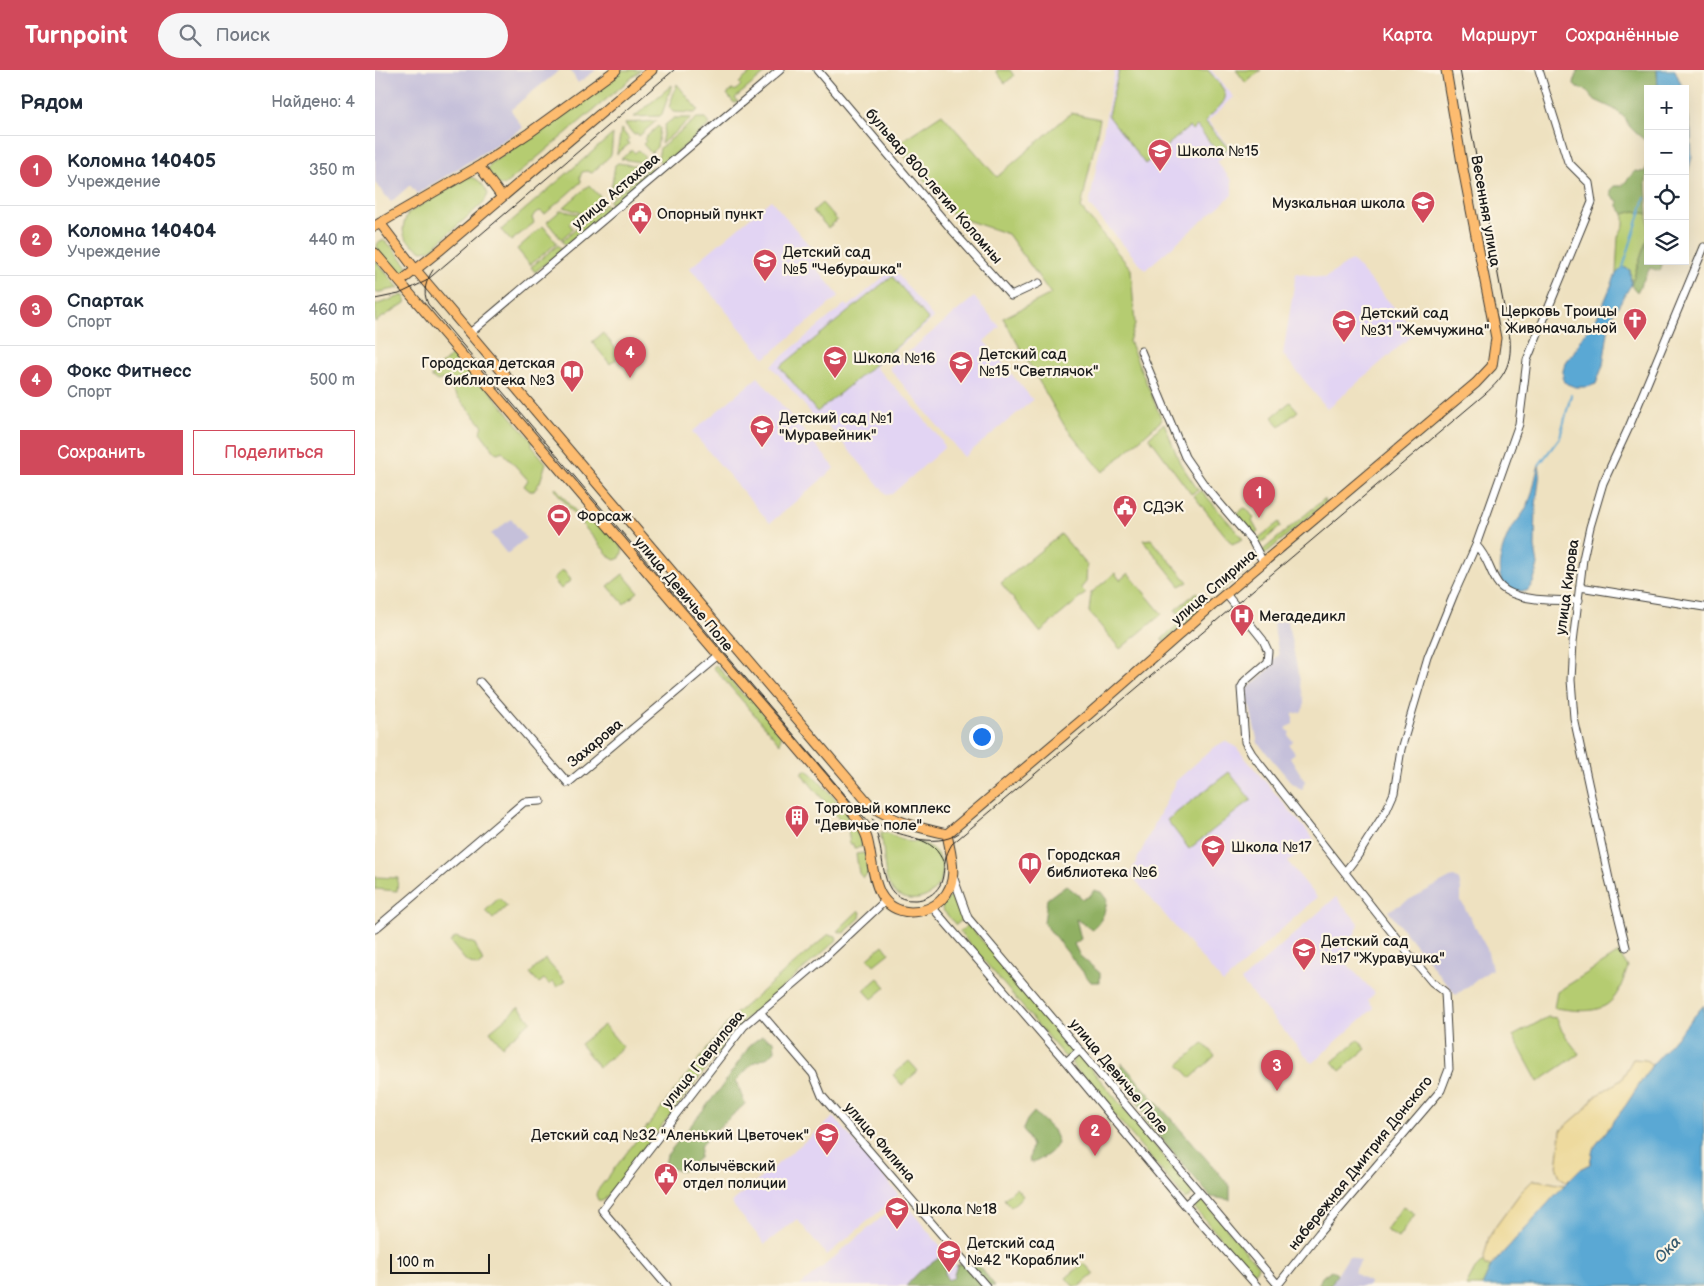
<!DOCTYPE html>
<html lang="ru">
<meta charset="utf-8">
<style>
:root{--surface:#fff;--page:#f6f6f7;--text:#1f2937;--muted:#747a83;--line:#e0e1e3;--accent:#d1495b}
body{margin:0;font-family:"Balsamiq Sans",sans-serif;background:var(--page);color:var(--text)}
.controls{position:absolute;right:15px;top:15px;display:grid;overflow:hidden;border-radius:0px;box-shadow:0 5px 20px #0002}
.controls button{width:45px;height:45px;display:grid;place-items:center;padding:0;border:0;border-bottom:1px solid var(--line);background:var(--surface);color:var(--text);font:25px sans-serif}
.scale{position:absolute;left:15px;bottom:12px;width:100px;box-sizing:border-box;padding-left:5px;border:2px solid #1c1c1c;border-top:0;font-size:14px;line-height:18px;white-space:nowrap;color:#1c1c1c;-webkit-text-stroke:4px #fcf5e5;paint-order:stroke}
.you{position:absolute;left:606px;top:666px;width:18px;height:18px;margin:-12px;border:4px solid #fff;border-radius:50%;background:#1a73e8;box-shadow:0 0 0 8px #1a73e833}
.badge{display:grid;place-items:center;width:32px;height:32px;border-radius:50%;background:var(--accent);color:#fff;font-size:16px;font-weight:700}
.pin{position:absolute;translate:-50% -41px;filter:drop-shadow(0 1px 2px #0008)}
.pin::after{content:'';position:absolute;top:26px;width:18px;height:15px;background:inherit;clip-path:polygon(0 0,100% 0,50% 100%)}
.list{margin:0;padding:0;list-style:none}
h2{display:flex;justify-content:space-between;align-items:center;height:65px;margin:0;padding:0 20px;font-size:21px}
h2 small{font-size:16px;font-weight:400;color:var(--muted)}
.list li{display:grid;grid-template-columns:32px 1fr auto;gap:15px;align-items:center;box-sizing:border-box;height:70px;padding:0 20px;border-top:1px solid var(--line)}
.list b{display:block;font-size:19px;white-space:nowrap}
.list p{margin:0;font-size:16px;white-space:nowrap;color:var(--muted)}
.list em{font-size:16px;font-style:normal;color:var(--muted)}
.actions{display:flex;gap:10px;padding:15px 20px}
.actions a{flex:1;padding:11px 0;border:1px solid var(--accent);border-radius:0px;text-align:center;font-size:18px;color:var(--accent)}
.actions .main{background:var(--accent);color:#fff}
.icon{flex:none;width:28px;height:28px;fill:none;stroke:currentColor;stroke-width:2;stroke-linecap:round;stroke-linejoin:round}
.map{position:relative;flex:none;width:1329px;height:1216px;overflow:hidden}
header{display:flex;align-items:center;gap:30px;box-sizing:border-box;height:70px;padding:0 25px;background:var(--accent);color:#fff}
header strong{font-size:24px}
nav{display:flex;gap:28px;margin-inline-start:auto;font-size:18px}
.search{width:350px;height:45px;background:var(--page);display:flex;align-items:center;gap:12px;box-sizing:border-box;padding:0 18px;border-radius:28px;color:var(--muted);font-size:19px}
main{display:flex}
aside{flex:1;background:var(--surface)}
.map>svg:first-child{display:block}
</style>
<header>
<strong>Turnpoint</strong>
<div class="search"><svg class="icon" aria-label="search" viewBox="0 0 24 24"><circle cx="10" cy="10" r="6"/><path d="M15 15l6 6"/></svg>Поиск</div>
<nav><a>Карта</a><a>Маршрут</a><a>Сохранённые</a></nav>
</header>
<main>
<aside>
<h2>Рядом<small>Найдено: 4</small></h2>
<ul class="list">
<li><span class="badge">1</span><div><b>Коломна 140405</b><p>Учреждение</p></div><em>350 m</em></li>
<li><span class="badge">2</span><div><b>Коломна 140404</b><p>Учреждение</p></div><em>440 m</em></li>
<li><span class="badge">3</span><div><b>Спартак</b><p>Спорт</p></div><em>460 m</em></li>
<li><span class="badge">4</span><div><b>Фокс Фитнесс</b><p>Спорт</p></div><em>500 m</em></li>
</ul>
<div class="actions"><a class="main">Сохранить</a><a>Поделиться</a></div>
</aside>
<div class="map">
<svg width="1329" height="1216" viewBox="0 0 1329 1216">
<rect width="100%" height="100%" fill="#fcf5e5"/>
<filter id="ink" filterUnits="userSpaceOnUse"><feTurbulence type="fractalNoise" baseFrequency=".02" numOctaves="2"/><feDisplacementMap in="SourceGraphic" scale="10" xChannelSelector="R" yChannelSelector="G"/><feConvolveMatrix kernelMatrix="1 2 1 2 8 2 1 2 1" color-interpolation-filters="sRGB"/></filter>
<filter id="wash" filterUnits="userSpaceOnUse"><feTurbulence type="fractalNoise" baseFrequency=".0096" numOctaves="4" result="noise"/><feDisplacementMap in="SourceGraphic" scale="20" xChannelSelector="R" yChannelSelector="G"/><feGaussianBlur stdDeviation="1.12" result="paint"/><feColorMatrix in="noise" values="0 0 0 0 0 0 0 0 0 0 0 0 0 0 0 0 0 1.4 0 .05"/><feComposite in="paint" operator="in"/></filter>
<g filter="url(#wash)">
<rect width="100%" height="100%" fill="#eee1c0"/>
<path fill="#e2d4f3" d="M740,0h96l23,27 -26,24 23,28 -14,13 15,19v14l-87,75 -56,-65z
M396,130l48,57 -7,6 27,33 -74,62 -75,-90z
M977,190l64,72 -89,77 -44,-55 13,-81 29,5z
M518,199l41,49 -59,49 34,34 33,40 2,7 -52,46 -5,1 -65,-77 -4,3 -47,-55 74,-62 3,3z
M599,227l26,30 -16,14 49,59 -69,57 -75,-89z
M383,307l77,91 -65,55 -78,-91z
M850,671l10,5 79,93 -26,23 29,35 -94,86 -93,-109 46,-93 37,-33z
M961,827l23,27 -15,37 31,32 -7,7 6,8 -62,55 -71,-82z
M459,1047l65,78 -72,60 -30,-36 -32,25 -34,-41z
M527,1130l72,86h-174z"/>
<path fill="#c5c0da" d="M0,0h185l-38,30 -11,10 12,18 -106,66 -7,-9 -19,17 -16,-19z
M195,0h26l-18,13z
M136,449l15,19 -19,16 -16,-20z
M912,550l17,80v7l-3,5 -8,2v10l-7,4 4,5 -2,2 5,6 -4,4 6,8 -5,4 15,24 -3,9 -11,-8 -33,-39 -12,-53 22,-20 3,-8 8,-7 -6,-32z
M1079,807l5,3 2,9v12l26,48 5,20 -36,26 -68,-84 62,-33z
M974,1186l12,5 -7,11 16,11 -2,3h-38z"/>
<path fill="#b5cc71" stroke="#687446" d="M247,0h19l-134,113 -3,2h-6l-11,-15 4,-7 48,-32z
M379,0l14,1 -33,27 3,4 -4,1 -7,-9 6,-5 2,2 6,-6 -2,-2z
M622,0h13l4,6 -9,7 -9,-12z
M744,0h89c25,29 22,26 -3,51l23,27 -8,7 -23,-29 -5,4 -3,-3 -44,37 -37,-49z
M861,0h25l-15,13z
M302,14l21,26 -3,3 -22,-1 -4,-5z
M297,15l-10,29 -2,2 -26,1z
M696,43l29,6 -19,89 50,61 4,56 -6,16 33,79 -59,52 -39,-47 -61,-107 48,-24 -43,-60 -54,-18 -59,-71 47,-31 55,63z
M299,48h18l-31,26 4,-19z
M322,48h8l5,6 -47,41 -5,-6 2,-11z
M281,51l-17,15 -2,-3 -3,2 -9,-11 1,-1z
M283,56l2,2 -3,19 -6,6 -8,-9 3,-3 -2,-2z
M246,59l8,10 -2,2 2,3 -12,10z
M238,64l-2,21 -19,18 -5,-2 -5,1 -2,5 1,5 -36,32 -5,-3 -5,2 -3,5 2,5 -23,18 -10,-11z
M257,80l3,3 3,-3 7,7 -5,5 -19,-3z
M243,93l29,4 -37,30 5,-32z
M275,97l4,5 -41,34 -4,-5z
M93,107c10,0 16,8 20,17l-4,8 -54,48 -8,1c-18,-11 -24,-17 -14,-38z
M214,115l16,17 -16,14 -25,-9z
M447,133l15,17 -9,8 -15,-17z
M231,134l4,5 -44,37 -4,-5z
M186,140l24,6 1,2 -6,5 -5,-6 -6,6 4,6 -12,10 -14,-17z
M1260,141l13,3v22l-17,49 -1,-15 -7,-3 -7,7 2,-37 6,-12v-11z
M168,156l14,17 -27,22 -13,-16z
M8,170l8,6 17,20 -3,8 -6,1 -21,-23 -1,-8 3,-3z
M183,175l4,5 -27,22 -4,-5z
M0,190l24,28 -24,5z
M517,206l37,44 -112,92 -37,-45z
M29,225l2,4 -1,4 -30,19v-17z
M228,263l18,22 -11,9 -18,-22z
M79,283l7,4 71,84v5l14,17 -6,19 -6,9h-4l-6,-5 4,-6 -26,-29 -4,2 -3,-1 -15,-20 3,-6 -41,-47 -4,2 -6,-3v-5z
M915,332l8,9 -18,15 -8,-9z
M789,353l16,40 18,27 -7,4 -42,-57z
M180,417l22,26 -2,2 -20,-25z
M826,420l42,49 -11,5 -38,-48z
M949,429l1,4 -60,51 -3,1v-4z
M869,438l3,1 7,9 -2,3 6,11 -7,5 -14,-19 -1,-3z
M215,446l9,3 24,30 -3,9 -5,2 -4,-2 -29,-34z
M904,452l1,5 -19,16 -5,-1v-2z
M686,464l26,31 -1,17 -5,6 5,5 -46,39 -39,-49z
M776,469l37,43 -8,4 -37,-46z
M876,493v3l-32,26 -2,-2z
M186,501h3l7,9 -10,9 -8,-10z
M740,503l5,7 8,-7 34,41 -42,35 -31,-37 2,-19z
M248,504l15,18 -14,12 -16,-18z
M822,522l3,5 -20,17 -5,-4z
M820,539h3l2,2 -35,30h-3v-2z
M341,595l28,31 7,2 30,37 -1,9 -67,-77z
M431,700c10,5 42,44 49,54 4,7 6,15 7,23l-8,1 -1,-4h-3l-2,-14 -47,-57 2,-2z
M854,702l22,28 -62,49 -22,-29z
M506,762c9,1 17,7 26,9 5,1 11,0 15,2 41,16 14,70 -22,53 -10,-5 -14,-16 -15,-26 -1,-7 -1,-15 -2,-23 0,-5 -3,-10 -2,-15z
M488,783l3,3 2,18 -5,4 -4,-5 -3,-19z
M0,807l23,1 -1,13 -22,-2z
M580,822l9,26 -8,7 -14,-16v-4z
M124,828l8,8 -14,13 -8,-8z
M484,840l2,2 -1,6 -16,15 -7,-2z
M593,854l83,98 21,25 2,6 -7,4 -3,-1 -104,-124z
M454,864l7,2 1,4 -95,82 -137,177 -2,2 -5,-1 -2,-5 1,-4 135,-174z
M81,867l19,7 8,18 -5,4 -12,-5 -16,-19z
M508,875l6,8 -15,12 -6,-7z
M1244,883l9,14c-4,10 -7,23 -15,32 -14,17 -40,11 -59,9l3,-16z
M170,889l20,22 -8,6 -4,-5 -3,3 -6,-6 -5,4 -9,-10z
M503,908l8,9 -14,12 -8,-9z
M144,937l12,14 -29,25 -12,-15z
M1173,947l9,1 5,13 17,23 -41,28 -25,-46z
M229,955l19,22 -24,20 -19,-23z
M983,970l8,9 -26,22 -8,-9z
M828,973l12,13 -24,22 -12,-13z
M702,986l5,2 112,135 -8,7 -114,-136v-3z
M534,991l9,10 -16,14 -9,-10z
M641,1118l7,8 -12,11 -7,-8z
M823,1128h3l57,68 -2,5 -3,1 -4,-1 -56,-65v-4z
M1028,1136l12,8 -17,24 -12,-8z
M1108,1191l2,5h6l-9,20h-16l9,-17z
M709,1193l10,11 -14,12h-7l-7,-8z"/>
<path fill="#90b063" stroke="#566640" d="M1203,0h79l1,19h-10v54l-13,-11 -6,-6 -4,-8 -11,-9 -19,-9 -9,-10 -9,-2 -3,-3 1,-8z
M1273,95l-2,18 2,31 -13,-3 -11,3 -6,-8v-5l-7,-5v-7l3,-3h8l13,-15 9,1z
M1273,166v25h15l-3,10 -10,-3 -13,24 -6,-7z
M691,815l17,14 7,-3 4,-6 7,2 6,8c-2,13 -5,21 -15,30l-16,-11 5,20 -7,5 6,12 20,17v9h-9l-47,-59 3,-24z
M387,966l12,5 1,10 -7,6 -15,6 -17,18 9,23 -27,24 -17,17 -2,13 -16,13 -14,-3 -4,-4 2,-9 53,-66 31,-45z
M747,993l108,123v14l-19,-3 -50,-59 -18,-19 2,-4 -24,-41z
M659,1042l19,18 5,12c-3,10 -15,16 -25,21l-4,-2 3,-16 -9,-16 4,-9z
M564,1188l6,2v15l3,5 5,-2 4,-13 14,-4 10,7 14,18h-89l13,-14z
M956,1200l6,4 -7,12h-12l4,-9z"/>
<path fill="#eeda9e" stroke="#857b5d" d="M1258,989l13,1 6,5 -26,40 -33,44 -3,15 -10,5 -13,13 -7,-5 -3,-8 4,-39 23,-20 10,-13 27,-17z
M1158,1110c11,0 21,4 32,5l-74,81h-6l-2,-5 6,-24 7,-11 25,-34z"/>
<path fill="#5aa8d4" stroke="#3b6278" d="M1282,0h18l8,19h-25z
M1310,24l6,37 1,26 -7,28z
M1248,197l7,3 1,15 -21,34 -7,46 -7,19 -9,3h-11l-9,-3 -4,-4v-9l2,-9 10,-11 6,-12 19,-27 16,-38z
M1164,395l1,6 -4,34 -1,42 3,18 -5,18 -6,8c-38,2 -29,-33 -19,-56 5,-11 15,-19 19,-29 7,-14 7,-26 12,-41z
M1329,935v281h-222l9,-20 76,-84 13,-13 10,-5 3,-15 33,-44 26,-40z"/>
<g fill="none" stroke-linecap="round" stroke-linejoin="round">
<path stroke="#5aa8d4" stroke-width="2" d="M1248,197l22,-69
M1164,395l21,-28 11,-42"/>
</g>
</g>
<g filter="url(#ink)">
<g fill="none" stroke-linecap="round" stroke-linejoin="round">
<defs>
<path id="minor" d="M442,0l135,160 59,66 28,-13
M95,263l310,-263
M766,281l44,106 20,29 47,55 11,21
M1101,475c13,14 12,23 21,37 12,20 61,19 82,18
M1205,517l124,20
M851,524l37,46 5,11 -1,11 -22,19 -4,7 4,54 7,12 156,199 24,29 13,10 4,77 -8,21 -122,143 -42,53
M105,612l88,101 151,-127
M970,802l13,-17 28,-44 8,-18 7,-44 27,-91 26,-64 22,-49 43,-121 8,-64 65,-158 -3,-19 -21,-21 -29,-92
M578,806l15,42 310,367
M557,837l134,155 119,143 72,81
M0,859l149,-127 17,-1
M1251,877l-17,-68 -35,-161 -3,-38 2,-38 10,-83 7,-32 13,-44 26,-56 75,-180
M385,942l53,62 9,22 164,190
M691,992l14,-12
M810,1135l14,-13
M292,1216l-65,-76 142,-184 79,-67 62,-58"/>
<path id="major" d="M104,96l23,31
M5,153l35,46 456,537c23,16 49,22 76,28
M0,156l104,-60 50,-33 87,-63
M0,183l479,561c5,8 10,15 13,24 8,28 3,72 44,74 11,0 24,-5 31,-13 18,-18 9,-43 5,-65
M25,212l39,-31 213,-181
M572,764l142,-120 126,-111 261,-220 16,-17 4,-28 -33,-169 -17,-99"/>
</defs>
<use href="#minor" stroke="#3c3a35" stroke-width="9"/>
<use href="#major" stroke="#3c3a35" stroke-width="11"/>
<use href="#minor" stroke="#fff" stroke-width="7"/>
<use href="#major" stroke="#fdbc70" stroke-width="9"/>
<path stroke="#1c1c1c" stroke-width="1" d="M58,200c-7,11 -11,21 -5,34l447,526c12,24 1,72 40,70 10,0 20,-6 25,-15 4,-8 3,-16 5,-23 1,-7 4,-13 7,-18l533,-450c19,-17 27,-29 25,-55l-50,-269
M0,229l24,-5 27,-13 248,-211
M497,749c21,19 43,14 61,28 5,4 8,10 11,16
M541,769c15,2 30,3 43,-6"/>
</g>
</g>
<defs>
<symbol id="school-pin" viewBox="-11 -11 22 30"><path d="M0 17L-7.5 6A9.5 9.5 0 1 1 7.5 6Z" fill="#d1495b" stroke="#fcf5e5"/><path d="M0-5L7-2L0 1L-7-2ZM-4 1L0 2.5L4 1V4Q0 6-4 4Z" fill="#fff"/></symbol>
<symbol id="civic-pin" viewBox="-11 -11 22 30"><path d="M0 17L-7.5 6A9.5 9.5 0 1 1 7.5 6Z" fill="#d1495b" stroke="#fcf5e5"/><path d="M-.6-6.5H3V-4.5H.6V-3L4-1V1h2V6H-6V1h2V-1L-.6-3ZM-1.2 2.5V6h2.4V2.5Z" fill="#fff"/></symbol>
<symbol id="church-pin" viewBox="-11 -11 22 30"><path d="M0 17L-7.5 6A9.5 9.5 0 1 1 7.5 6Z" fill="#d1495b" stroke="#fcf5e5"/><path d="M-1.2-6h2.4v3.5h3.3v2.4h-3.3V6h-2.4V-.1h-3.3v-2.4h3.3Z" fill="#fff"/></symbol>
<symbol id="library-pin" viewBox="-11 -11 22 30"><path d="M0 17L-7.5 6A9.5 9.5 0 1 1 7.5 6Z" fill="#d1495b" stroke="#fcf5e5"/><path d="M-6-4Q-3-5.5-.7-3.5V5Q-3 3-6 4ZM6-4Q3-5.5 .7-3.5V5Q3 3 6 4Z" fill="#fff"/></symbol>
<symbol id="stadium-pin" viewBox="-11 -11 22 30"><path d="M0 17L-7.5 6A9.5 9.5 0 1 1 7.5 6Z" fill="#d1495b" stroke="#fcf5e5"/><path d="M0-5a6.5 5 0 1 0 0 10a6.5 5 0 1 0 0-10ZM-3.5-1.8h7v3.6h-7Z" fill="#fff"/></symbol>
<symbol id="hospital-pin" viewBox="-11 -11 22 30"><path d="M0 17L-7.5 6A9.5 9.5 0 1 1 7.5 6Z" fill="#d1495b" stroke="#fcf5e5"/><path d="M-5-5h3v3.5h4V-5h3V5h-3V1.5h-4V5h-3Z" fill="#fff"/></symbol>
<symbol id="building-pin" viewBox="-11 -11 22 30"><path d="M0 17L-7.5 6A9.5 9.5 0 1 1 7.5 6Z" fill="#d1495b" stroke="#fcf5e5"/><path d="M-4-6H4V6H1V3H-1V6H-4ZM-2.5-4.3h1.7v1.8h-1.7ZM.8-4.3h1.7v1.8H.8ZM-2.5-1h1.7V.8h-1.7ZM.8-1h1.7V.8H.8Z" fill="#fff"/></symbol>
</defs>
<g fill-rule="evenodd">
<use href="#school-pin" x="771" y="67" width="28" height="38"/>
<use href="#school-pin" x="1034" y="119" width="28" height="38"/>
<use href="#civic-pin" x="251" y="130" width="28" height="38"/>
<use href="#school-pin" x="376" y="177" width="28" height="38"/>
<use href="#church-pin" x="1246" y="236" width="28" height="38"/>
<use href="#school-pin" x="955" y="238" width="28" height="38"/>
<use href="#school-pin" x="446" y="274" width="28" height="38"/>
<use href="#school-pin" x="572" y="279" width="28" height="38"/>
<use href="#library-pin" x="183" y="288" width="28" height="38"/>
<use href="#school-pin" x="373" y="343" width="28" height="38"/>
<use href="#civic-pin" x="736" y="423" width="28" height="38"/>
<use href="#stadium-pin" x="170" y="432" width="28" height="38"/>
<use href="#hospital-pin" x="853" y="532" width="28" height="38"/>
<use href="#building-pin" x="408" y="733" width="28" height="38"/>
<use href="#school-pin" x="824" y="763" width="28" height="38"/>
<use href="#library-pin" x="641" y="780" width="28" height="38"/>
<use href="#school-pin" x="915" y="866" width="28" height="38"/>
<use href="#school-pin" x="438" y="1051" width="28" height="38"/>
<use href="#civic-pin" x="277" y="1091" width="28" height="38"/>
<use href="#school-pin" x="508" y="1125" width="28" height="38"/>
<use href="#school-pin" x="560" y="1168" width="28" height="38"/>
</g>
<g text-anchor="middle" stroke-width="4.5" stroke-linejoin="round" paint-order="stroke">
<g font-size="15" fill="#1c1c1c" stroke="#fcf5e5" text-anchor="start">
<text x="802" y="86">Школа №15</text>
<text x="1030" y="138" text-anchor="end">Музкальная школа</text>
<text x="282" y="149">Опорный пункт</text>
<text x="408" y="187">Детский сад<tspan x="408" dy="17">№5 "Чебурашка"</tspan></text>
<text x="1242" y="246" text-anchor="end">Церковь Троицы<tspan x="1242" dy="17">Живоначальной</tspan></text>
<text x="986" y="248">Детский сад<tspan x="986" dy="17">№31 "Жемчужина"</tspan></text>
<text x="604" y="289">Детский сад<tspan x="604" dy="17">№15 "Светлячок"</tspan></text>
<text x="478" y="293">Школа №16</text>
<text x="180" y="298" text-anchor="end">Городская детская<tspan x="180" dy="17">библиотека №3</tspan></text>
<text x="404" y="353">Детский сад №1<tspan x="404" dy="17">"Муравейник"</tspan></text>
<text x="768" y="442">СДЭК</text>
<text x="202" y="451">Форсаж</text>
<text x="884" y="551">Мегадедикл</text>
<text x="440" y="743">Торговый комплекс<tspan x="440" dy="17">"Девичье поле"</tspan></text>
<text x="856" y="782">Школа №17</text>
<text x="672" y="790">Городская<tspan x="672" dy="17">библиотека №6</tspan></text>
<text x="946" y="876">Детский сад<tspan x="946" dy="17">№17 "Журавушка"</tspan></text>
<text x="434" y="1070" text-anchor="end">Детский сад №32 "Аленький Цветочек"</text>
<text x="308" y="1101">Колычёвский<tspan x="308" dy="17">отдел полиции</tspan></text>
<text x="540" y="1144">Школа №18</text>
<text x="592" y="1178">Детский сад<tspan x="592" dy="17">№42 "Кораблик"</tspan></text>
</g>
<g font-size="15" fill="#1c1c1c" stroke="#fcf5e5">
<text transform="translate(559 116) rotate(49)" y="5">бульвар 800-летия Коломны</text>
<text transform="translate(241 121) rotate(-40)" y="5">улица Астахова</text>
<text transform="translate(1111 141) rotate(80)" y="5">Весенняя улица</text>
<text transform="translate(839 517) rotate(-41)" y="5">улица Спирина</text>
<text transform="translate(1192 517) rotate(-82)" y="5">улица Кирова</text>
<text transform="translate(309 524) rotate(50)" y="5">улица Девичье Поле</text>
<text transform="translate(220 673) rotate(-40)" y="5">Захарова</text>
<text transform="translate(328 989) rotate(-51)" y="5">улица Гаврилова</text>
<text transform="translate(744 1006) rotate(50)" y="5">улица Девичье Поле</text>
<text transform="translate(505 1072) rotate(49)" y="5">улица Филина</text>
<text transform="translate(985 1093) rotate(-51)" y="5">набережная Дмитрия Донского</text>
</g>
<g font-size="16" font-style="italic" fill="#385b6f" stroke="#fcf5e5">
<text transform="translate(1292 1179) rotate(-46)" y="6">Ока</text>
</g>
</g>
</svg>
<div class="controls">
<button>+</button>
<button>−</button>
<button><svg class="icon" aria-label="locate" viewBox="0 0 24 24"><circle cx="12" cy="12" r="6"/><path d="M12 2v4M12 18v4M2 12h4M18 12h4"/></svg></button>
<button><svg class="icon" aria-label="layers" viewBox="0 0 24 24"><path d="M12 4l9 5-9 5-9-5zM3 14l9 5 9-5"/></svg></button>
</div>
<div class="scale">100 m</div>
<div class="you"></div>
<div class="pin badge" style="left:884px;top:448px">1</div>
<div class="pin badge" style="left:720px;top:1086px">2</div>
<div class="pin badge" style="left:902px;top:1021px">3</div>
<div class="pin badge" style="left:255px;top:308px">4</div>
</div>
</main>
